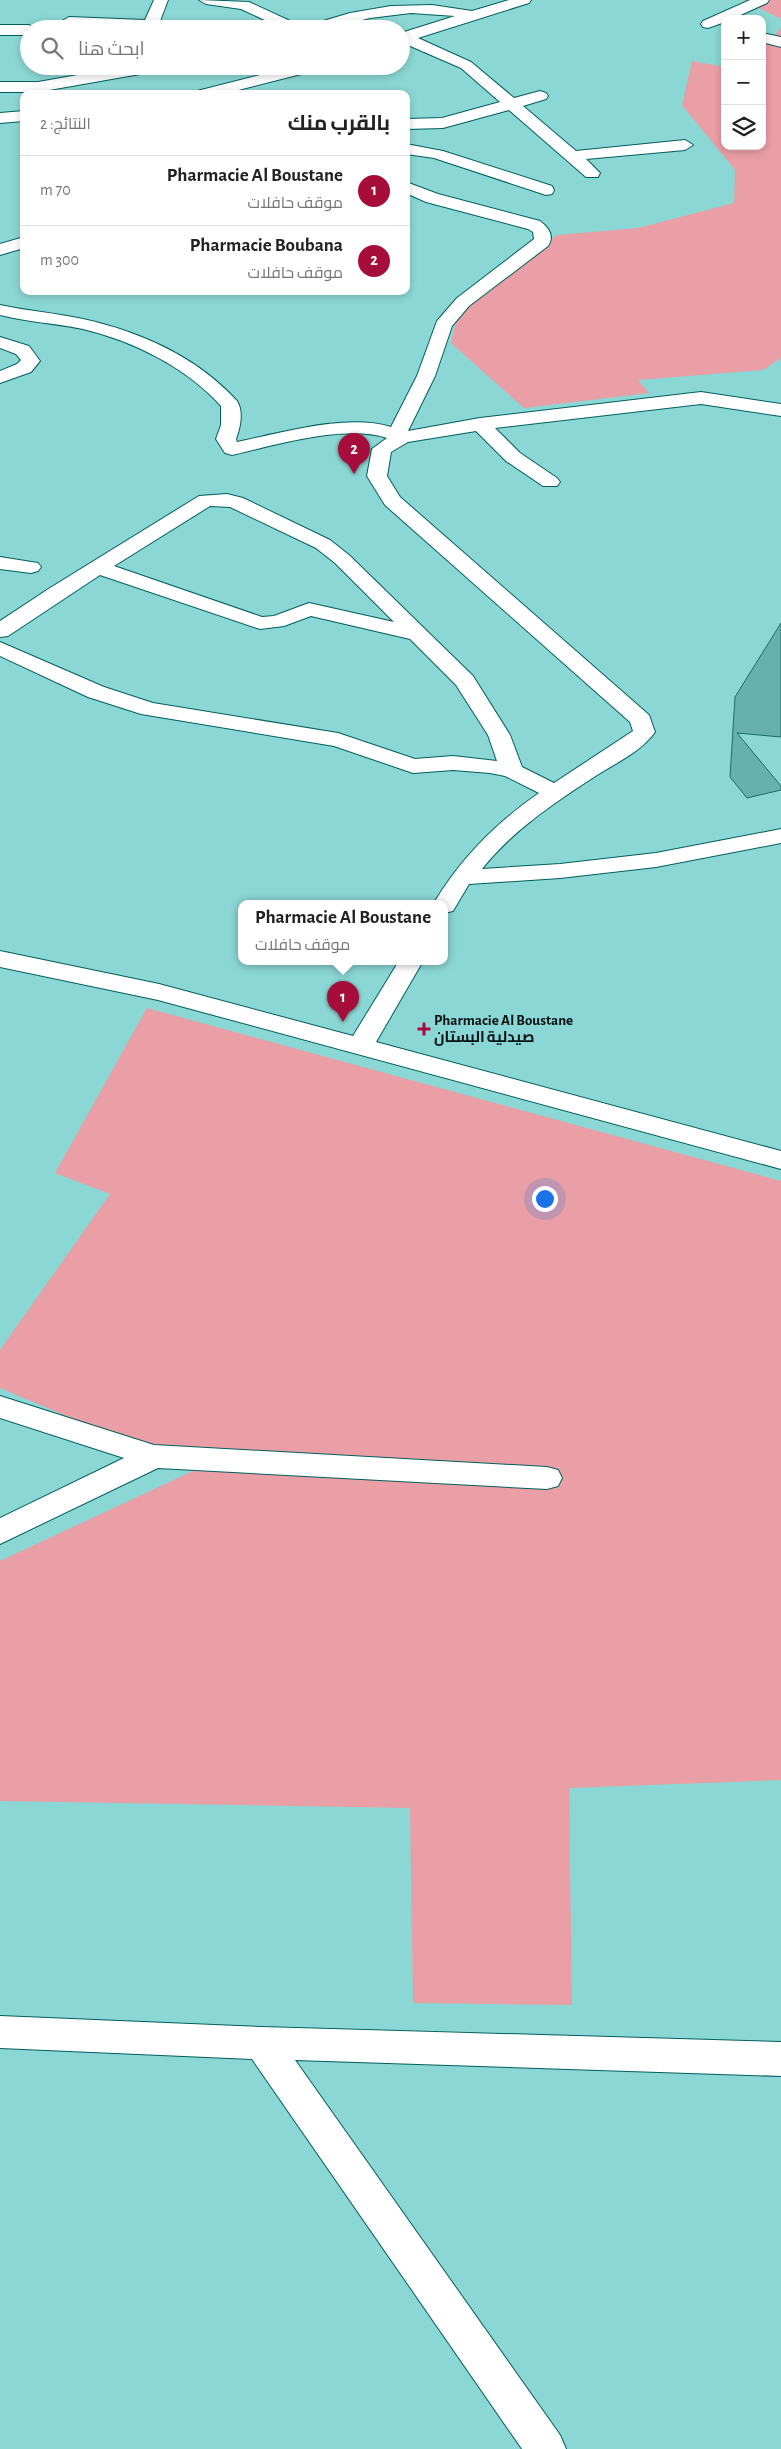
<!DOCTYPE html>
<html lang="ar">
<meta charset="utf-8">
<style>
:root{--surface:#fff;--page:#f2f2f2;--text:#222;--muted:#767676;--line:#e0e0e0;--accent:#a60d3a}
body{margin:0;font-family:"Alegreya Sans",Cairo,sans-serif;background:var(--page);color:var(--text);direction:rtl}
.controls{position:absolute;right:15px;top:15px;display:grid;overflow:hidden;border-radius:10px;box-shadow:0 2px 8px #0003}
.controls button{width:45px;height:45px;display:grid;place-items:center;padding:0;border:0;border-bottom:1px solid var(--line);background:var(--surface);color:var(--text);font:25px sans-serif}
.you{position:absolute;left:544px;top:1198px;width:18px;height:18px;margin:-12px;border:4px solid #fff;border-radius:50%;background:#1a73e8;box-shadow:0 0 0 8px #1a73e833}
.badge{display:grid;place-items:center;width:32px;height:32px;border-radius:50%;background:var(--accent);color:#fff;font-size:16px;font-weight:700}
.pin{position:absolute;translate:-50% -41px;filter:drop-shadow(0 1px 2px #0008)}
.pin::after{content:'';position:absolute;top:26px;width:18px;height:15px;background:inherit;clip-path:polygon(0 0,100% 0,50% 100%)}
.popup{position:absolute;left:238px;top:900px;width:210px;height:65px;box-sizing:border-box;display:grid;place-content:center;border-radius:10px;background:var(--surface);filter:drop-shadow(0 1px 4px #0005);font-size:16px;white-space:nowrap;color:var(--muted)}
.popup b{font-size:19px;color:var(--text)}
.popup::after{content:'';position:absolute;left:50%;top:100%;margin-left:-10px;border:10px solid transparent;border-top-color:var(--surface)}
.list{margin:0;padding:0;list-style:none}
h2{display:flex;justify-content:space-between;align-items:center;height:65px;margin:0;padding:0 20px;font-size:21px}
h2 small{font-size:16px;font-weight:400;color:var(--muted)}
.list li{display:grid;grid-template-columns:32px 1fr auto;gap:15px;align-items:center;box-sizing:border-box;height:70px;padding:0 20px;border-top:1px solid var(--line)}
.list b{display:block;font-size:19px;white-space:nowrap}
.list p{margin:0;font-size:16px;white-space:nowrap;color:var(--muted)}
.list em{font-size:16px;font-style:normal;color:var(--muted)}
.icon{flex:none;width:28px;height:28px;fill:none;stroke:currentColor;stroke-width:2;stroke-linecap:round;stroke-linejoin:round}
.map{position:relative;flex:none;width:781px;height:2449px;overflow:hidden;direction:ltr}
.search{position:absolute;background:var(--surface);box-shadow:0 2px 8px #0003;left:20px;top:20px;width:390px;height:55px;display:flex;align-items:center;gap:12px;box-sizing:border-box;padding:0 18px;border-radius:28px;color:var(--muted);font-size:19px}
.panel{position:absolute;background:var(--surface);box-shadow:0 2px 8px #0003;left:20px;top:90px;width:390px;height:205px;border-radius:10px;direction:rtl}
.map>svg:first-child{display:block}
</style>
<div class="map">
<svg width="781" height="2449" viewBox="0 0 781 2449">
<rect width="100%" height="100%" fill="#8bd7d5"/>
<path fill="#ea9ea5" d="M743,0h38v19z
M781,28v330l-18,12 -125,10 11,13 -125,15 -73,-65 8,-35 98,-73 81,-7 96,-25 1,-33 -53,-65 10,-44 33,6v79h37v-98z
M147,1008l634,173v599l-212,8 3,217 -159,-2 -3,-195 -410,-7v-240l195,-91 -195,-82v-38l110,-156 -55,-21z"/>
<path fill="#66b1b0" stroke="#186b6a" d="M781,623v114l-44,-4 44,53v4l-34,8 -17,-21 5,-80z"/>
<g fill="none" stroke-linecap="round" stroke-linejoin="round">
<defs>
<path id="minor" d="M154,0h14l-11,29 -88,-4 -7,-4 7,-4 76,3z
M199,0l50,2 54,25 47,-14 41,-7 41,-1 40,6 37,-11h22l-2,3 -111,35 53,24 43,36 26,-7 6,2 2,3 -2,3 -23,7 53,45 109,-11 8,5 -8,5 -99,9 14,14 -2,4h-12l-77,-67 -66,18 -37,1v-10l36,-1 58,-16 -39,-34 -60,-26v-9l54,-17 -44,-3 -41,5 -44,11h-42l-43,-20 -35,-5z
M750,0h19l-2,3 -35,16h-7v3l-17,6 -5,-1 -2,-3 2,-3z
M0,25h29l7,4h-7v6h-29z
M762,33l19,4v10l-19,-5z
M129,66h36l-8,5 -119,21h-38v-10h38z
M296,66h28l-3,3 -98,25h-28l2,-3z
M24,111v10l-24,2v-10z
M406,144l37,7 109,35 2,4 -2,4 -6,1 -112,-37 -28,-4z
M406,182l32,12 102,27c8,6 15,15 8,25l-79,60 -17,20 -17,50 -27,55 72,-13 221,-26 80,12v12l-80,-12 -206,24 25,25 37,25 3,4 -3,4h-14l-37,-25 -30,-30 -68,11 -17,10 -4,24 13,21 249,218 6,17c-14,20 -41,32 -61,45 -40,26 -82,54 -112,92l78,-5 96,-11 125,-24v14l-125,24 -96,11 -91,6 -16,27 -9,2v-10h-10c27,-45 62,-80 105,-110l-34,-17 -15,-3 -37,-3 -40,3 -79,-27 -193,-32 -53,-17 -88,-41v-14l104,45 49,16 185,30 77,26 38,-3 44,5 -9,-26 -32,-50 -46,-46 -99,-23 -27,10 -24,3 -160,-54 -92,61 -8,1v-16l50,-33 149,-92 28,-2 16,4 87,42 19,15 124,121 37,59 12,32 32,16 79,-52 -3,-9 -245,-217 -18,-29 5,-27 15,-11c-43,-14 -111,7 -155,17l-7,-2 -9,-14 5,-14v-19c-35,-39 -88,-65 -138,-77 -28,-6 -56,-7 -83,-14v-10c28,6 56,8 83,14 58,13 114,38 154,82 7,11 3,27 -1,38l1,3c43,-9 111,-29 154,-15l26,-51 20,-55 20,-23 77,-59 -1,-7 -5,-3 -102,-27 -20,-9zM210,506l20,1 86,41 19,15 59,59 -85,-19 -35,13 -12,1 -148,-51z
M24,237v11l-24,7v-11z
M0,337l29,9 11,15 -9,11 -31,11v-12l17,-7 4,-4 -5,-6 -16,-6z
M0,557l38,6 3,4 -3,4 -7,2 -31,-4z
M0,951l159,33 194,52 46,-75h24l-47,81 405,109v18l-623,-169 -158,-33z
M0,1396l154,49 393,22 11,3 4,8 -4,8 -11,3 -389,-21 -158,76v-26l124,-60 -124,-40z
M0,2016l262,11 519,15v34l-486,-16 265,375 6,14h-44l-270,-390 -252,-11z"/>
</defs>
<use href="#minor" stroke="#005e5e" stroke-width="2"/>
<use href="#minor" fill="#fff" fill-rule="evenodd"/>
</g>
<path fill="#a60d3a" stroke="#8bd7d5" stroke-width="2" d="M421.5 1021.5h5v5h5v5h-5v5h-5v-5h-5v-5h5z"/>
<g text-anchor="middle" stroke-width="4" stroke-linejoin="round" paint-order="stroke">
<g font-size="15" font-weight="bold" fill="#001010" stroke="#8bd7d5" text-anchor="start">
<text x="434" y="1025">Pharmacie Al Boustane<tspan x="434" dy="17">صيدلية البستان</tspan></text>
</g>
</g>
</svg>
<div class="controls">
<button>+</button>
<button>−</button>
<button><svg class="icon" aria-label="layers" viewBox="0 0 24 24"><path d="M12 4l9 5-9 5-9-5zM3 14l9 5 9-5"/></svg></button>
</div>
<div class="you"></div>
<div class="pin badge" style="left:343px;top:1022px">1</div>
<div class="popup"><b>Pharmacie Al Boustane</b>موقف حافلات</div>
<div class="pin badge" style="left:354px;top:474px">2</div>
<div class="search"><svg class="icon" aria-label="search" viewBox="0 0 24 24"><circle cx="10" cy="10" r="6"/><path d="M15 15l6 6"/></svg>ابحث هنا</div>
<section class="panel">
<h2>بالقرب منك<small>النتائج: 2</small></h2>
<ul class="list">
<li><span class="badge">1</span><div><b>Pharmacie Al Boustane</b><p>موقف حافلات</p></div><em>70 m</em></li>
<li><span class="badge">2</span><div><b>Pharmacie Boubana</b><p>موقف حافلات</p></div><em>300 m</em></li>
</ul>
</section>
</div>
